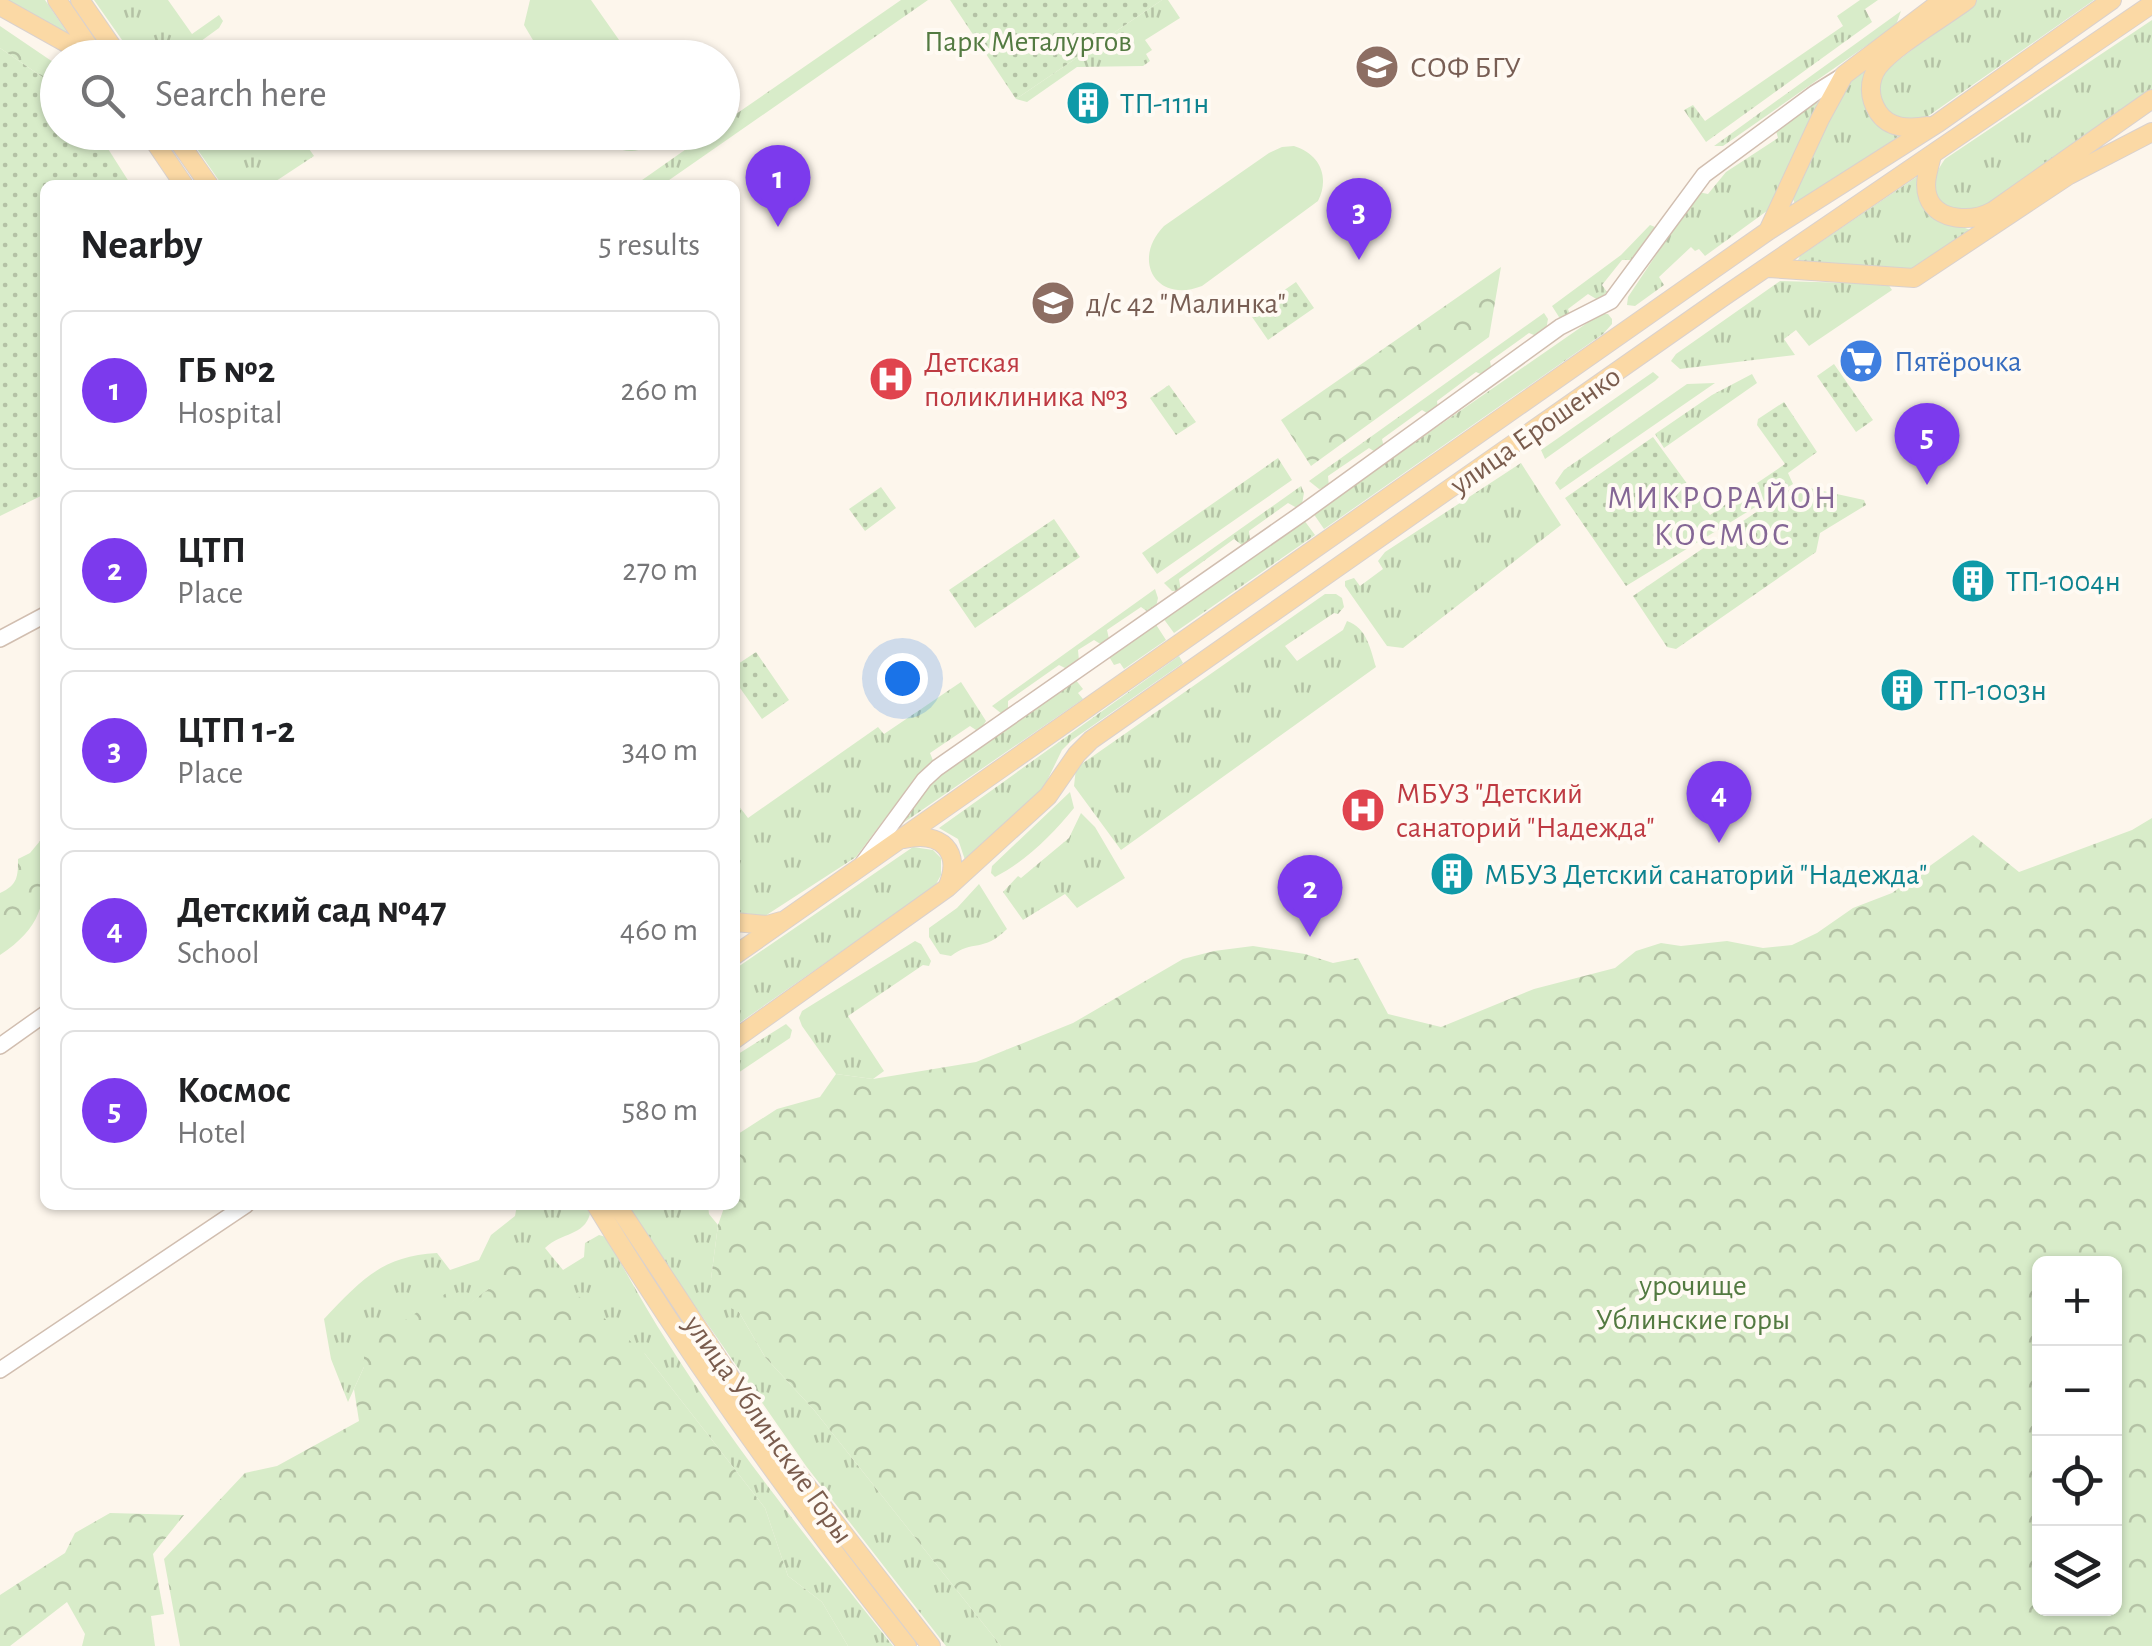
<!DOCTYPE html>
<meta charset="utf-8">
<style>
:root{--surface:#fff;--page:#f2f2f2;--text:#202124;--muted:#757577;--line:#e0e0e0;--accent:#7c3aed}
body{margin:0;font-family:"Alegreya Sans",sans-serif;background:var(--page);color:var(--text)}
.controls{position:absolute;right:30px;bottom:30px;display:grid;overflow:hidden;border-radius:15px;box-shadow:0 2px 8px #0004}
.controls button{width:90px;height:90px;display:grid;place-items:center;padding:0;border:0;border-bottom:2px solid var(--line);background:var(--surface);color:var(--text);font:50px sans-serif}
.you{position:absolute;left:902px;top:678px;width:35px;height:35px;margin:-25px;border:8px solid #fff;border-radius:50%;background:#1a73e8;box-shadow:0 0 0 15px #1a73e833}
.badge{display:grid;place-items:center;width:65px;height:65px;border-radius:50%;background:var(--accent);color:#fff;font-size:32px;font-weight:700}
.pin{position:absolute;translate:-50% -82px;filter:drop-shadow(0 2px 5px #0008)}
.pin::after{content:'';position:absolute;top:52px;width:35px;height:30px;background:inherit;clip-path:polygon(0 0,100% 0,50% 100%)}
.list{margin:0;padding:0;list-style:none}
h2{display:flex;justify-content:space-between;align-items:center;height:130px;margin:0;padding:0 40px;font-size:42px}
h2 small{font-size:32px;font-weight:400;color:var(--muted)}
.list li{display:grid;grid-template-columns:65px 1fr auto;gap:30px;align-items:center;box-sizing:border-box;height:160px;margin:0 20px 20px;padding:0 20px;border:2px solid var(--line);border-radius:15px}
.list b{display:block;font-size:38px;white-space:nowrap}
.list p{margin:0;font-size:32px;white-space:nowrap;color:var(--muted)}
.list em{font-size:32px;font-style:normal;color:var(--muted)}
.icon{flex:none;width:55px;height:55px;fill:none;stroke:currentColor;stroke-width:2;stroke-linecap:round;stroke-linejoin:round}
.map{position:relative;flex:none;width:2152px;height:1646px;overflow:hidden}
.search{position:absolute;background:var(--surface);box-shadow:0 2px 8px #0004;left:40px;top:40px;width:700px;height:110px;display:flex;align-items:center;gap:25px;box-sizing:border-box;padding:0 35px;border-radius:55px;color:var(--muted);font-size:38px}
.panel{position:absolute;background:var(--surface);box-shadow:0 2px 8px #0004;left:40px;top:180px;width:700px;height:1030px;border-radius:15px}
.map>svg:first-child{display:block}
</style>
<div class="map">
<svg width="2152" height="1646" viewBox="0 0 2152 1646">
<defs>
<pattern id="grass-tufts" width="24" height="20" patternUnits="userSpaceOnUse" patternTransform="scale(2.5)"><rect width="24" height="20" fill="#d8ecc9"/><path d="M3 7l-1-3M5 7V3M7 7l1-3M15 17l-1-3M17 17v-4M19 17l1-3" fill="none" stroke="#b4c2a5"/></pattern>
<pattern id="forest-crowns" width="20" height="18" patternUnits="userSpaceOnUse" patternTransform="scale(2.5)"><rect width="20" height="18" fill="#d8ecc9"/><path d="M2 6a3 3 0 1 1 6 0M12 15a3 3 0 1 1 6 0" fill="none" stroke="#b4c2a5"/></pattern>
<pattern id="park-dots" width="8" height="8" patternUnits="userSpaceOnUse" patternTransform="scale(2.5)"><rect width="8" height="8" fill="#d8ecc9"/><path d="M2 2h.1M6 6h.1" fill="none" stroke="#b4c2a5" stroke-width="1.8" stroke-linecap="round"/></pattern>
</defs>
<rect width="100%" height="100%" fill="#fdf6ec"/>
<path fill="url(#grass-tufts)" d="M3,0h42l26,38z
M94,0h74l24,34 27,-19 4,6 -4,7 -40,29h-45z
M901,0h27l-266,185h-27l74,-52 13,-1 1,-9z
M1162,0h6l12,18 -35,22 7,10 -6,4 4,7 -7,5 -66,1 -50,35 -11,-3z
M1860,0h18l-13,9 7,13 -166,120 -22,-32 9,-5 12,16 138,-95 -6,-10z
M1975,0h119l-170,119 -23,4 -23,-18 2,-30z
M1901,11l-5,14 -173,121h-9z
M2152,20v72l-167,119c-40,-1 -72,-6 -40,-52z
M1870,62l-6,29 40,42 -109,71 -4,-10 54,-106z
M1820,97l-49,111 -66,48 -6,-7 -4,2 -4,-4 -32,30 5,8 -29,21 -8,-1 1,-8 70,-105 10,2 18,-22 52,-34 -3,-11z
M186,133h112l16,23 -44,29h-48z
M1921,174l23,46 29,11 -56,39 -120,-8 3,-6z
M1650,225l5,2 -21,33h-12l-20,25 5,7 -9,8 -10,-6 -20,15 3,9 -12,-1 -7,-11 69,-51z
M1780,281l108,3 4,6 -83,56 -13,-16 -12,9 11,16 -115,14 -9,-8 5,-7z
M1544,313l4,6 -2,11 -7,7 -10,-4 -39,28 2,11 -7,4 -9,-4 -39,29 1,9 -8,5 -8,-5 -40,29 2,9 -7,5 -8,-5 -41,28 1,11 -10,2 -10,-8z
M1600,314h8l4,5v5l-9,10 -279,195 -11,-16z
M1653,372l6,5 -4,4 -110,78 -4,-9z
M1752,374l5,9 -93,65 -9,-14 57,-39z
M1715,383l-155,107 -5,-7 9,-13 123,-86z
M1278,458l14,22 -135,94 -15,-21z
M1521,463l40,62 -158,123 -16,-2 -42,-60v-5l9,-3 6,8 23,-17 -5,-8 7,-9z
M1301,486l3,7 -2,11 -5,4 -9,-5 -39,28 1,9 -7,6 -9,-7 -55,40 2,12h-9l-8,-8z
M1304,520l11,15 -141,98 -11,-15z
M1155,589l3,9 -2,9 -8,5 -7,-5 -34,23 2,9 -7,6 -8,-5 -16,10 1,11 -12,8 -8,-4 -51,36v9l-6,4 -10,-8z
M1325,594h11l6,4 2,9 -6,7 -4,-1 -49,33 12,15 46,-31 4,-9c20,7 23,27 29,46l-255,183 -47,-64 2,-18z
M1155,623l11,17 -42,29 -4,-6 -6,2 -6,-10z
M1179,656l4,7 -111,77 -10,10 -20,41 -77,69 -7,-21 -19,-11z
M1075,679l8,10 -5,4 5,6 -193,133 44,-54z
M961,682l25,39 -7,11 -9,-6 -40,27 4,10 -24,22 -54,72 -91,59 -30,-4v-111l13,17 130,-91 6,7z
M1070,792l4,16c-21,26 -49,54 -79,69l-4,-4 1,-7z
M1081,813l14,14 30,51 -48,30 -12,-14 -42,26 -20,-28 15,-16 3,2 48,-40z
M913,847l20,3 8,8v17l-6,11 -200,140v-57z
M979,884l28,45c-24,24 -34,10 -56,27l-11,-2 -11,-17v-9l28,-20z
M915,941l6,3 10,17 -2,5 -6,-1 -75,51 36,55 -11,8 -37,-5 -34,-48 -3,-8 3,-7z
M786,1024l6,6 -2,8 -55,37v-19z
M517,1205h68l5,9c-6,22 -28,18 -45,34l18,22 21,-13 1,-14 14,-8 7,2c20,35 40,72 62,106 67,106 147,205 225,303h-45l-26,-44 -34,-26 -23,-68 -120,-154 -155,-66 -28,22 -14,-17 -84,74 -16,35 -17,-43 -7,-40c37,-39 58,-63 113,-66l13,17 29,-10 12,-25 24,-19z
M625,1205h83l1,9 9,11 -7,54 28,33 26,45 49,53 187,236h-55l-140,-180z"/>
<path fill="url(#forest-crowns)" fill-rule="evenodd" d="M0,26l53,36 4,7v18l-57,-39z
M1501,267l-12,70 -178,129 -30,-46z
M2152,818v828h-1151l-187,-236 -49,-53 -26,-45 -17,-8 -11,-25 7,-54 7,-20h10v-69l42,-27 43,-12 16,-23 37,5 103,-17 97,-39 110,-64 31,-8 39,-5 52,8 28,9 25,-5 30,56 53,13 93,-38 81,-21 21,-17 25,-8 20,3 46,-5 36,7 29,-3 25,-12 36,-25 39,-15 81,-58 46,37 113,-42zM2040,1264h74v344h-74z
M45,835c0,55 6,87 -45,120v-62c18,-8 18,-17 18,-34l12,-6z
M518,1248l69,55 58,51 120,154 23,68 34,26 26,44h-668l-16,-87 81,-86 32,-7 82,-45 -5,-32 10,-22v-20l84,-55 14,17 28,-21 -11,-28z
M110,1513l74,2 -31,39 11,60 -13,2 4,30h-73l3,-12 -18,-32 -57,44h-10v-51l65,-42 10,-20z"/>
<path fill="url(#park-dots)" d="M950,0h212l-146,99z
M0,48l57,39 1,45 40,1 33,52h-86v309l-45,22z
M1296,282l18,26 -46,32 -18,-26z
M1834,364l39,56 -17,12 -39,-56z
M1169,385l27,37 -20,13 -26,-37z
M1784,402l33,50 -29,21 5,11 -167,102 -61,-88 88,-61 57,78 75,-51 -28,-39 1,-6z
M1796,485l68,15 2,5 -46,28 -4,19 -140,97 -9,-2 -34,-51z
M881,487l15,21 -31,23 -16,-22z
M1054,519l26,38 -105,71 -26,-38z
M756,652l33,48 -27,19 -27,-38v-15z"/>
<path fill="#d8ecc9" d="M530,0h61l40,57h-88l-19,-32z
M594,133h66c-19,28 -44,20 -66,0z
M1294,146c26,8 36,31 24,55l-116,85c-46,18 -71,-26 -38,-60l105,-73 13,-6z"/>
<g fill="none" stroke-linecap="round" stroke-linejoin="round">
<defs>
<path id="minor" d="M0,639l45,-24
M863,863l61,-83 13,-12 367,-256 256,-185 51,-26 93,-126 111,-82 29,-18
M0,1046l45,-32
M0,1370l246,-165"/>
<path id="major" d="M57,0l39,57
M80,0l40,58
M0,6l93,52
M1928,126c-19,3 -39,3 -50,-14 -9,-14 -10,-31 0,-45 16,-21 67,-50 89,-67
M148,132l36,53
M172,132l37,53
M1932,155c-3,14 -9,28 -4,42 9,25 45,25 65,14l159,-112
M1768,231l52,-112 24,-44 99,-75
M1769,268l145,10 155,-103 83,-43
M904,839c37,-8 59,12 43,49
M735,922l32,3 14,-4
M735,955l1033,-724 170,-108 174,-123
M735,1039l212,-151 101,-92 29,-42 14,-14 632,-443 429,-293
M596,1205c94,154 199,300 311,441
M617,1205l160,243 154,198"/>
</defs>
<use href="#minor" stroke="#d1beb0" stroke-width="18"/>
<use href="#major" stroke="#dad1cd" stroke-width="20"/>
<use href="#minor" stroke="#fff" stroke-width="15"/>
<use href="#major" stroke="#fbd9a5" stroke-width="18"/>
</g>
<defs>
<symbol id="university-disc" viewBox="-11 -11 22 22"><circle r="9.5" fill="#8d6e63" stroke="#fffaf3"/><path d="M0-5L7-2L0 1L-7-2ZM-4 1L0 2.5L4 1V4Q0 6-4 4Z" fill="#fff"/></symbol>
<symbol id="building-disc" viewBox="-11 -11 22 22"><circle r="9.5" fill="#0f9aa8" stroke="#fffaf3"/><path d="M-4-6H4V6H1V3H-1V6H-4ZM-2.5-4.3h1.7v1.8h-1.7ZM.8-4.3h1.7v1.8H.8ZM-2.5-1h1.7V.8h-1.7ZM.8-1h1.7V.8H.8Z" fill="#fff"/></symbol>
<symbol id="school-disc" viewBox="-11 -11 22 22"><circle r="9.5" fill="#8d6e63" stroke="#fffaf3"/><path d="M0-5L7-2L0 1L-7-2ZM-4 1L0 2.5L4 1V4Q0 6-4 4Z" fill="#fff"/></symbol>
<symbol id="supermarket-disc" viewBox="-11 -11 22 22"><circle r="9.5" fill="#3f7fe0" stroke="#fffaf3"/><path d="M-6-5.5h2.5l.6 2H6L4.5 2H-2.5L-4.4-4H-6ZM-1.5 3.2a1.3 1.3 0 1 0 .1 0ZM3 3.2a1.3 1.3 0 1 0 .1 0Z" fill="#fff"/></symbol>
<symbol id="hospital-disc" viewBox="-11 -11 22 22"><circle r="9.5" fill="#e0444e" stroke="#fffaf3"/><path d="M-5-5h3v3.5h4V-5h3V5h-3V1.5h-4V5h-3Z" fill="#fff"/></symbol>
</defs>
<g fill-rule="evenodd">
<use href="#university-disc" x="1352" y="42" width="50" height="50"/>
<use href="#building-disc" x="1063" y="78" width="50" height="50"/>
<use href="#school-disc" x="1028" y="278" width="50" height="50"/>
<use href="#supermarket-disc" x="1836" y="336" width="50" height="50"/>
<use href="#hospital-disc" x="866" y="354" width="50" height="50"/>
<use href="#building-disc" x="1948" y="556" width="50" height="50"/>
<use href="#building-disc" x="1877" y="665" width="50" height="50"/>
<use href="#hospital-disc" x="1338" y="785" width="50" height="50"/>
<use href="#building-disc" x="1427" y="849" width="50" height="50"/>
</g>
<g text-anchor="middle" stroke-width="8" stroke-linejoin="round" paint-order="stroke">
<g font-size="30" fill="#537a41" stroke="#fffaf3">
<text x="1028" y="51">Парк Металургов</text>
<text x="1693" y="1295">урочище<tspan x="1693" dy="34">Ублинские горы</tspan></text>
</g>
<g font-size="30" fill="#785e54" stroke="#fffaf3" text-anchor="start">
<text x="1410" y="77">СОФ БГУ</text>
<text x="1086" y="313">д/с 42 "Малинка"</text>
</g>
<g font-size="30" fill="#0d838f" stroke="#fffaf3" text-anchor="start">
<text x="1120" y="113">ТП-111н</text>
<text x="2006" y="591">ТП-1004н</text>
<text x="1934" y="700">ТП-1003н</text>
<text x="1484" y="884">МБУЗ Детский санаторий "Надежда"</text>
</g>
<g font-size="30" fill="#366cbe" stroke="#fffaf3" text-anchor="start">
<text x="1894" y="371">Пятёрочка</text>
</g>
<g font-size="30" fill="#be3a42" stroke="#fffaf3" text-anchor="start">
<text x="924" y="372">Детская<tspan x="924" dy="34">поликлиника №3</tspan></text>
<text x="1396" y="803">МБУЗ "Детский<tspan x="1396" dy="34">санаторий "Надежда"</tspan></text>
</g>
<g font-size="30" fill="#7a5c4d" stroke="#fffaf3">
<text transform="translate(1535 430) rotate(-35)" y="10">улица Ерошенко</text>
<text transform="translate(769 1429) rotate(55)" y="10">улица Ублинские Горы</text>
</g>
<g font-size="32" letter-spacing="2.5" fill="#846695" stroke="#fffaf3">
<text x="1723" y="508">МИКРОРАЙОН<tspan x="1723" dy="37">КОСМОС</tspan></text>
</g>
</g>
</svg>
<div class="controls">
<button>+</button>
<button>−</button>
<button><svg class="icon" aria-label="locate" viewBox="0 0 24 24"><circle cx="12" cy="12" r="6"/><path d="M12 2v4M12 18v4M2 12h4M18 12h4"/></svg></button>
<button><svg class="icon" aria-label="layers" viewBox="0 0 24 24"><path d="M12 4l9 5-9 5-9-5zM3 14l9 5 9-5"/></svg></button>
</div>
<div class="you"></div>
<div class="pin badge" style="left:778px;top:227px">1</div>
<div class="pin badge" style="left:1310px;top:937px">2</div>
<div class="pin badge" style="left:1359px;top:260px">3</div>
<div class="pin badge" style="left:1719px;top:843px">4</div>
<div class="pin badge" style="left:1927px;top:485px">5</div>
<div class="search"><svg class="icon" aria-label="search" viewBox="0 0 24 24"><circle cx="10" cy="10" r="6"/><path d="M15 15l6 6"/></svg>Search here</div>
<section class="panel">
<h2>Nearby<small>5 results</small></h2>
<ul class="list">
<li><span class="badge">1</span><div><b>ГБ №2</b><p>Hospital</p></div><em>260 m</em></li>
<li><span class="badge">2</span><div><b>ЦТП</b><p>Place</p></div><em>270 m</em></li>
<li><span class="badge">3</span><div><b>ЦТП 1-2</b><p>Place</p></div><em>340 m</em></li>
<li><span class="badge">4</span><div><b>Детский сад №47</b><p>School</p></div><em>460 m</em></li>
<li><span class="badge">5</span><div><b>Космос</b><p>Hotel</p></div><em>580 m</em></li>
</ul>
</section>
</div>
